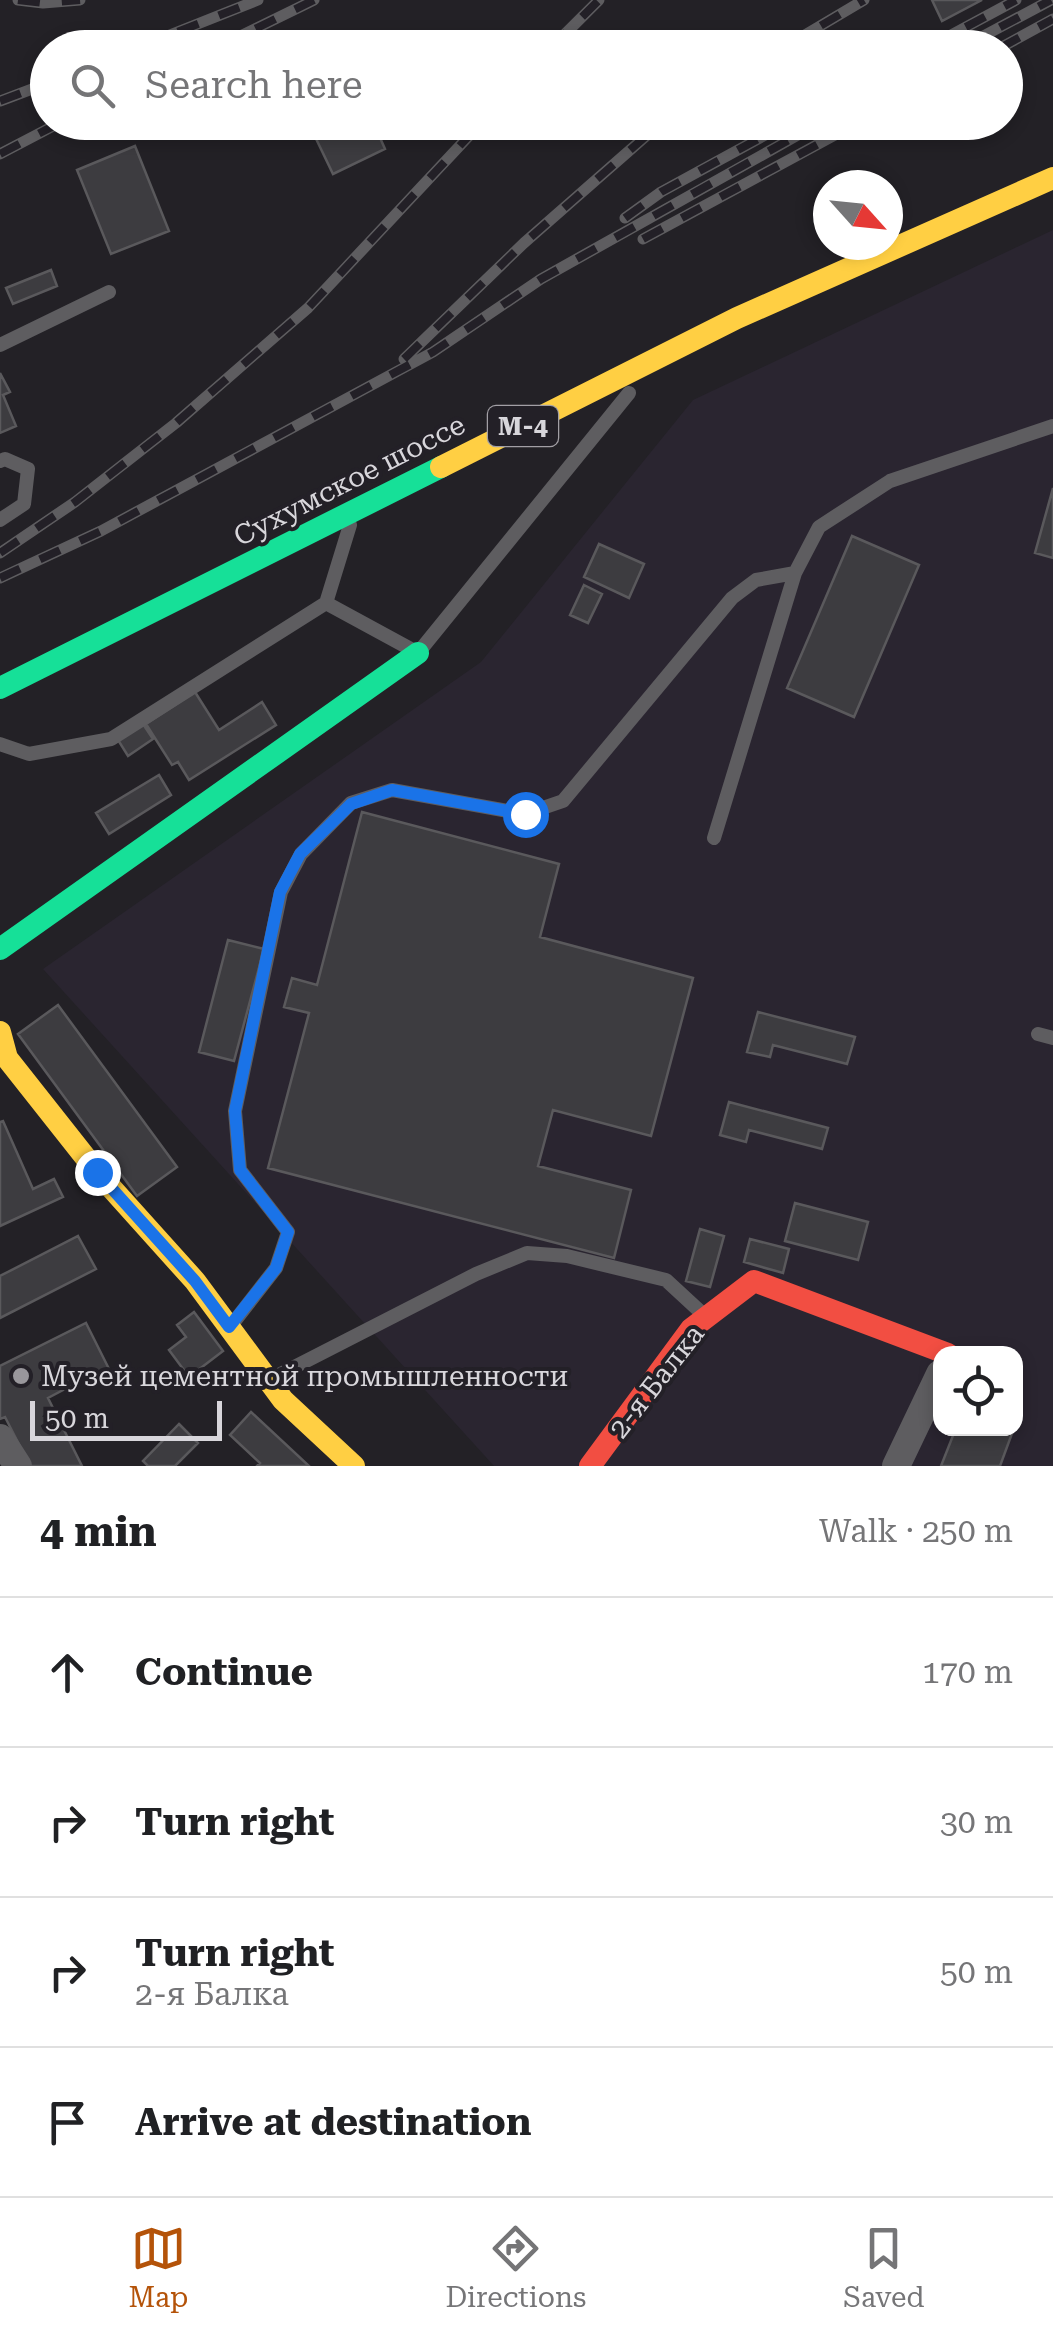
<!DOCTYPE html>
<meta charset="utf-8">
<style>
:root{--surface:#fff;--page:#f2f2f2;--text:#202124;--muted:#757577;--line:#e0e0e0;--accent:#b45309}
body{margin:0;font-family:"Roboto Serif",serif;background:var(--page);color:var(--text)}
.controls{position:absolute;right:30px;bottom:30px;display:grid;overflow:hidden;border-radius:20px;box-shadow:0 5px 15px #0003}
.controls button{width:90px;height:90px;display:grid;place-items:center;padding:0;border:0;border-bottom:2px solid var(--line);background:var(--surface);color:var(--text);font:50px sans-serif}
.compass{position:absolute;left:813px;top:170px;width:90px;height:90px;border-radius:50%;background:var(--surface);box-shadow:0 5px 15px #0003;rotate:117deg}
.scale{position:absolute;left:30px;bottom:25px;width:192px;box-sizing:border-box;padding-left:10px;border:5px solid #d8d6db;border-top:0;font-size:28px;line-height:35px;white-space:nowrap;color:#d8d6db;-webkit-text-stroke:8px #232027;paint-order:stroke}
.stop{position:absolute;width:30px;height:30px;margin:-22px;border:8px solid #1a73e8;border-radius:50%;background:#fff}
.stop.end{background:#1a73e8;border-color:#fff;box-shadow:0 2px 10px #0008}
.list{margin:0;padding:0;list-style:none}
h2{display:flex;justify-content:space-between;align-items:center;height:130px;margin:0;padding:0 40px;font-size:42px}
h2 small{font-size:32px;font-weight:400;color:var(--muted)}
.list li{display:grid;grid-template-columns:65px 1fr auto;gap:30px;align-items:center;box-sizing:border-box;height:150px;padding:0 40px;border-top:2px solid var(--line)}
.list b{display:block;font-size:38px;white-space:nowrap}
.list p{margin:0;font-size:32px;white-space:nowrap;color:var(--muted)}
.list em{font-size:32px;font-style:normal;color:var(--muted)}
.icon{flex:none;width:55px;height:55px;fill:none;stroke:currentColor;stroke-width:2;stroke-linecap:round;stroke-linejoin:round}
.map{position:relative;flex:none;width:1053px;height:1466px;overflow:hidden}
.search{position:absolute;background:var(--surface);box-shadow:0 5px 15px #0003;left:30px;right:30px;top:30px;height:110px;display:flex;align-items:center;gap:25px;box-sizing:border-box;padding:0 35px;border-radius:55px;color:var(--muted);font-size:38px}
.sheet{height:730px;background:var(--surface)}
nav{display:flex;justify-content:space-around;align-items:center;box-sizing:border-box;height:140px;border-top:2px solid var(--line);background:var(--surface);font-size:28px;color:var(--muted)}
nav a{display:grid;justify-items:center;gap:5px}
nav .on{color:var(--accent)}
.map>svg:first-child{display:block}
</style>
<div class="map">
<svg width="1053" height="1466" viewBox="0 0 1053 1466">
<rect width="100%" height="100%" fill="#232126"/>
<path fill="#2a2530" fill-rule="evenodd" d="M1053,230v1236h-559l-451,-497 438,-307 212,-262zM940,1354h76v74h-76z"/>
<path fill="#3d3c40" stroke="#5a595c" stroke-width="2.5" d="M932,0h50l-40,21z
M308,122h65l12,27 -52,25z
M135,146l34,85 -58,23 -34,-84z
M51,270l6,16 -44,18 -7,-16z
M0,373l10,19 -7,3 13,31 -16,7z
M1053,488v70l-18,-5z
M852,536l67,29 -65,152 -67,-29z
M599,544l45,20 -15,34 -45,-21z
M584,585l18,9 -14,29 -18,-8z
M195,692l24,38 43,-28 14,23 -87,55 -11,-18 -6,3 -26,-41z
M143,724l10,15 -25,17 -10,-16z
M159,775l12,20 -62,39 -13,-21z
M362,812l197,52 -19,73 153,41 -42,158 -98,-26 -15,56 93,24 -17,68 -346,-90 41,-155 -25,-6 8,-29 25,7z
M228,940l36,9 -30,112 -35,-9z
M58,1005l119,162 -40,29 -119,-162z
M758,1012l97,25 -8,27 -74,-19 -3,12 -23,-5z
M729,1102l99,26 -6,21 -73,-19 -3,12 -26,-7z
M3,1121l30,68 21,-10 9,18 -63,29v-104z
M795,1203l73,19 -10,38 -73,-19z
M700,1229l24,7 -14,51 -24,-6z
M78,1236l18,33 -96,49v-42z
M750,1239l39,10 -6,24 -39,-11z
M194,1312l29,39 -34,26 -20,-27 17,-13 -9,-12z
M86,1323l26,52 -22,11 -4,-8 -38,20 34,68h-52l-25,-49 -5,2v-53z
M251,1412l58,54h-52l3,-3 -30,-28z
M179,1424l19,19 -23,23h-27l-5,-5z
M956,1428h58l-14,38h-59z"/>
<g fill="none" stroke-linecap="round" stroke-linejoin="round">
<path stroke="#5e5d60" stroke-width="14" d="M0,345l109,-53
M0,461l5,-2 23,10 -4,35 -24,16
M326,603l92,50 211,-260
M0,744l29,10 82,-15 215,-136 24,-78
M714,838l81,-265 24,-46 71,-46 163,-55
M1038,1034l15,4
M230,1327l46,-59 12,-36 -48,-62 -5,-59 46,-219 20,-38 50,-51 41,-13 133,24 38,-13 169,-203 24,-18 39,-7
M269,1380l207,-106 51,-21 40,3 99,24 39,36"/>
<path stroke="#5e5d60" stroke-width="28" d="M0,1438l18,28
M896,1466l44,-92"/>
<path stroke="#16e098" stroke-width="22" d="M0,688l441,-221
M0,949l418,-296"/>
<path stroke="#ffcf43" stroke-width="22" d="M441,467l296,-149 316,-140
M0,1032l7,26 90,114 98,109 88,119 71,66"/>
<path stroke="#f24e42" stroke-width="22" d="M590,1466l101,-137 63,-48 194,73"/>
<defs>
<path id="rail" d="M18,0l25,3 37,-3
M137,48l121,-48
M216,48l98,-48
M551,48l48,-48
M783,48l81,-48
M927,48l89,-48
M961,48l90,-48
M1000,48l53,-29
M0,101l48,-18
M0,154l61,-32
M625,218l36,-26 128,-70
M643,239l216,-117
M404,359l120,-116 138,-121
M0,553l75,-51 101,-79 132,-115 174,-186
M0,578l101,-47 332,-179 108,-73 280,-157"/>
</defs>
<use href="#rail" stroke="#5e5d60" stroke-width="11"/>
<use href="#rail" stroke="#232027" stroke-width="8" stroke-dasharray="22" stroke-linecap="butt"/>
</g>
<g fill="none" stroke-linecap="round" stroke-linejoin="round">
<path stroke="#1a73e8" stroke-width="12" d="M97,1172l98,109 34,46 47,-59 12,-36 -48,-62 -5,-59 45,-219 20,-38 51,-50 41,-14 133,24"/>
</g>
<circle fill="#99979c" stroke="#232027" stroke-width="4" cx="21" cy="1376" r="10"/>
<g text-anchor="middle" stroke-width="8" stroke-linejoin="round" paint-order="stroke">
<rect fill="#232027" stroke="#a29fa5" stroke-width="2.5" x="488" y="406" width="70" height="40" rx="8"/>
<g font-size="25" font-weight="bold" fill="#d8d6db">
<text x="523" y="435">М-4</text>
</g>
<g font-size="28" fill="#d8d6db" stroke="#232027">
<text transform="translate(349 480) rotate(-27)" y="10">Сухумское шоссе</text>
<text transform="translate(656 1381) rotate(-52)" y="10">2-я Балка</text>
</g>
<g font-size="28" fill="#d8d6db" stroke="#232027" text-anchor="start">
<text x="41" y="1386">Музей цементной промышленности</text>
</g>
</g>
</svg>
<div class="controls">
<button><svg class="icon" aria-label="locate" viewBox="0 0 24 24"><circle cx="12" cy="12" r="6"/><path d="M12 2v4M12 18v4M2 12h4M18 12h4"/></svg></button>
</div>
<svg class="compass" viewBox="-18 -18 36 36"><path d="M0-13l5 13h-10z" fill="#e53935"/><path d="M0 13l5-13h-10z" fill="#757577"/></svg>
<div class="scale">50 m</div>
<div class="stop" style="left:525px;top:814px"></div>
<div class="stop end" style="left:97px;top:1172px"></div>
<div class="search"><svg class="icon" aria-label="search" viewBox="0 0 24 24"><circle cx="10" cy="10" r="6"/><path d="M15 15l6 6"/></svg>Search here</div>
</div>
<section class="sheet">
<h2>4 min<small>Walk · 250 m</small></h2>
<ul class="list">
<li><svg class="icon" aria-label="ahead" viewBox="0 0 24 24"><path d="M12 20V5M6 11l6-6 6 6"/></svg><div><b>Continue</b></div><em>170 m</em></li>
<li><svg class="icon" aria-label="right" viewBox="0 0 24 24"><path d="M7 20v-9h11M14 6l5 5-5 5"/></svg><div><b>Turn right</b></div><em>30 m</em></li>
<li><svg class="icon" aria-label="right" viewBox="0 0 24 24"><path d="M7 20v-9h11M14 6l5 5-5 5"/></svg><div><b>Turn right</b><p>2-я Балка</p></div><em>50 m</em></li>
<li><svg class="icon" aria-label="arrive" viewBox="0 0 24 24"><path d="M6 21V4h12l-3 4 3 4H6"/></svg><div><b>Arrive at destination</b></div></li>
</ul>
</section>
<nav>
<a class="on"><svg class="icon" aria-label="map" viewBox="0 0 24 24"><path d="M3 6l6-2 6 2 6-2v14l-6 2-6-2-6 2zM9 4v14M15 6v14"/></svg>Map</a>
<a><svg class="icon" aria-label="directions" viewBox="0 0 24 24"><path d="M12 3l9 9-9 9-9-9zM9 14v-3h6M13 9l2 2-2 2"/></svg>Directions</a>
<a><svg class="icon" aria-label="saved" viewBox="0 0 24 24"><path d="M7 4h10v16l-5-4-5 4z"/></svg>Saved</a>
</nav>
